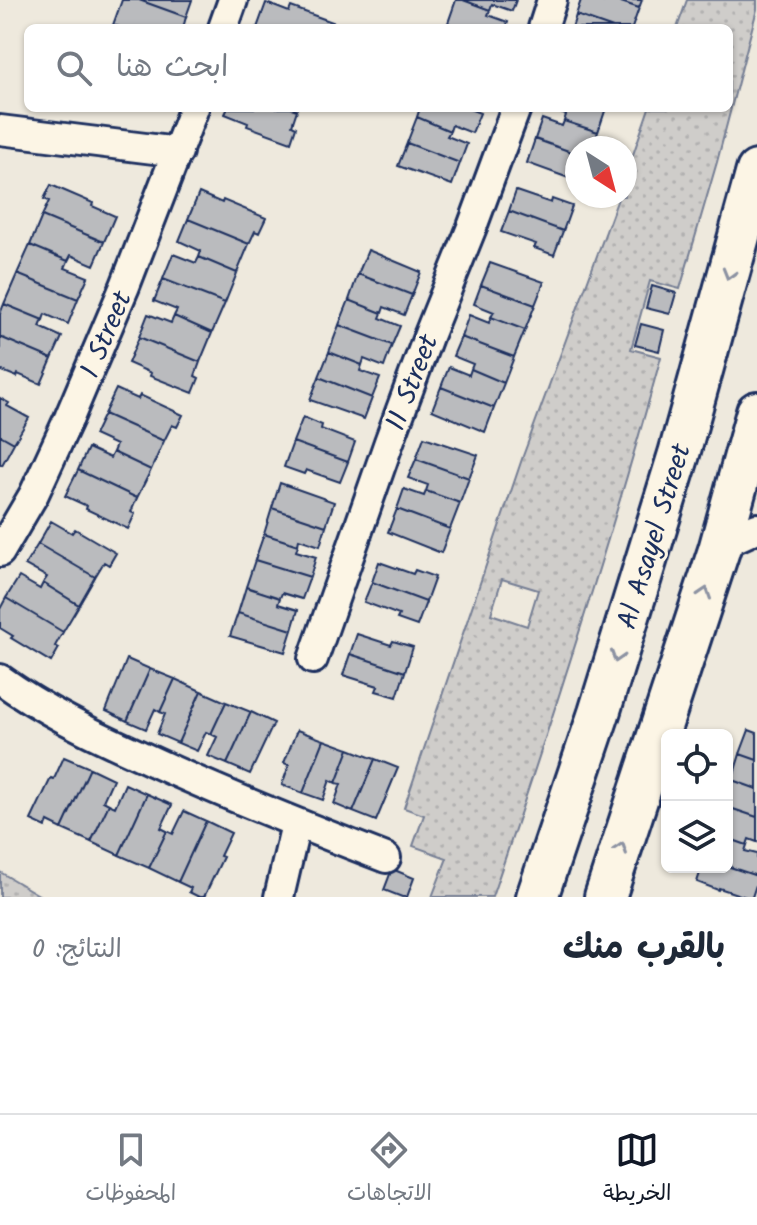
<!DOCTYPE html>
<html lang="ar">
<meta charset="utf-8">
<style>
:root{--surface:#fff;--page:#f6f6f7;--text:#1f2937;--muted:#747a83;--line:#e0e1e3;--accent:#111827}
body{margin:0;font-family:Kalam,"Playpen Sans Arabic",sans-serif;background:var(--page);color:var(--text);direction:rtl}
.controls{position:absolute;right:24px;bottom:24px;display:grid;overflow:hidden;border-radius:12px;box-shadow:0 2px 6px #0004}
.controls button{width:72px;height:72px;display:grid;place-items:center;padding:0;border:0;border-bottom:2px solid var(--line);background:var(--surface);color:var(--text);font:40px sans-serif}
.compass{position:absolute;left:565px;top:136px;width:72px;height:72px;border-radius:50%;background:var(--surface);box-shadow:0 2px 6px #0004;rotate:144deg}
.list{margin:0;padding:0;list-style:none}
h2{display:flex;justify-content:space-between;align-items:center;height:104px;margin:0;padding:0 32px;font-size:34px}
h2 small{font-size:26px;font-weight:400;color:var(--muted)}
.icon{flex:none;width:44px;height:44px;fill:none;stroke:currentColor;stroke-width:2;stroke-linecap:round;stroke-linejoin:round}
.map{position:relative;flex:none;width:757px;height:897px;overflow:hidden;direction:ltr}
.search{position:absolute;background:var(--surface);box-shadow:0 2px 6px #0004;left:24px;right:24px;top:24px;height:88px;display:flex;align-items:center;gap:20px;box-sizing:border-box;padding:0 28px;border-radius:12px;color:var(--muted);font-size:30px}
.sheet{height:216px;background:var(--surface)}
nav{display:flex;justify-content:space-around;align-items:center;box-sizing:border-box;height:112px;border-top:2px solid var(--line);background:var(--surface);font-size:22px;color:var(--muted)}
nav a{display:grid;justify-items:center;gap:4px}
nav .on{color:var(--accent)}
.map>svg:first-child{display:block}
</style>
<div class="map">
<svg width="757" height="897" viewBox="0 0 757 897">
<defs>
<pattern id="green-dots" width="8" height="8" patternUnits="userSpaceOnUse" patternTransform="scale(2)"><rect width="8" height="8" fill="#cfcdca"/><path d="M2 2h.1M6 6h.1" fill="none" stroke="#b1b0b0" stroke-width="1.8" stroke-linecap="round"/></pattern>
</defs>
<rect width="100%" height="100%" fill="#eee9dd"/>
<filter id="ink" filterUnits="userSpaceOnUse"><feTurbulence type="fractalNoise" baseFrequency=".0125" numOctaves="2"/><feDisplacementMap in="SourceGraphic" scale="16" xChannelSelector="R" yChannelSelector="G"/><feConvolveMatrix kernelMatrix="1 2 1 2 8 2 1 2 1" color-interpolation-filters="sRGB"/></filter>
<g filter="url(#ink)">
<path fill="url(#green-dots)" stroke="#757e94" stroke-width="2" fill-rule="evenodd" d="M687,0h70v9l-40,153 -37,127 -30,-8 -19,68 30,8c-50,182 -108,361 -169,540h-60l15,-39 -34,-12 11,-31 -20,-7 119,-352 96,-260h6v-18l24,-70h80v-80h-52zM502,579l36,11 -11,36 -36,-12z
M0,872l42,25h-42z"/>
<path fill="#babbbe" stroke="#1b2f5e" stroke-width="2" d="M122,0h17l47,17 -3,11h-60l-10,-3z
M139,0h53l-6,17z
M456,0h7l27,10 -2,5 20,7 -2,6h-44l-14,-5z
M463,0h53l-4,11 -20,-7 -2,6z
M581,0h16l6,2 1,-2h11l24,8 -7,20h-19l-37,-13z
M615,0h27l-3,8z
M266,3l23,9 2,-5 44,16 -1,5h-77z
M576,15l37,13h-41z
M228,108h63l6,2 -5,15 4,2 -5,15 -44,-16 1,-3 -23,-9z
M420,108h47l13,5 -8,20 -20,-8 -2,6 -33,-14z
M546,108h60l-8,24 -34,-11 2,-6z
M417,117l33,14 -3,5 20,8 -7,19 -53,-20z
M542,119l20,7 2,-5 34,11 -6,16h-15v6l-42,-15z
M535,139l42,15v27l-50,-18z
M407,143l53,20 -8,22 -54,-19z
M51,185l42,18 -1,3 23,10 -11,26 -62,-26 7,-15 -5,-2z
M516,191l35,12 1,-4 20,7 -9,25 -54,-20z
M199,193l23,10 1,-3 43,18 -7,15 -4,-2 -6,13 -61,-25z
M509,211l54,20 -9,24 -20,-7 2,-4 -35,-12z
M42,216l62,26 -10,23 -23,-10 -3,6 -38,-16z
M188,219l61,25 -12,29 -38,-16 2,-6 -22,-10z
M30,245l38,16 -3,7 23,9 -10,22 -61,-25z
M368,250l53,22 -9,23 -54,-21z
M173,254l23,9 3,-6 38,16 -12,30 -62,-24z
M490,263l54,19 -9,23 -54,-20z
M17,274l61,25 -10,25 -23,-10 -2,6 -39,-16z
M358,274l54,21 -8,20 -20,-8 -2,6 -33,-13z
M163,279l62,24 -13,30 -38,-17 3,-6 -23,-9z
M481,285l54,20 -10,25 -34,-13 3,-5 -20,-8z
M652,286l24,7 -6,21 -24,-6z
M349,300l33,13 -2,5 20,8 -8,19 -53,-20z
M4,304l39,16 -3,7 22,10 -10,22 -52,-22v-23z
M148,314l23,9 3,-7 38,17 -12,29 -61,-25z
M469,315l20,8 2,-6 34,13 -11,27 -53,-20z
M641,324l23,6 -5,21 -24,-6z
M339,325l53,20 -8,22 -20,-8 -2,6 -33,-13z
M0,337l52,22 -11,25 -23,-10 -1,3 -17,-7z
M139,337l61,25 -5,14 4,2 -6,15 -43,-17 1,-3 -23,-10z
M461,337l53,20 -10,26 -33,-14 2,-5 -20,-8z
M329,352l33,13 -2,6 20,7 -8,20 -53,-21z
M449,367l20,8 2,-6 33,14 -10,25 -53,-21z
M319,377l53,21 -8,21 -54,-19z
M441,387l53,21 -9,24 -53,-22z
M116,389l22,10 2,-4 43,20 -6,12 -5,-2 -8,16 -60,-27z
M0,398l9,5 -2,3 22,12 -15,25 -14,-8z
M104,414l60,27 -13,29 -38,-18 3,-7 -22,-10z
M303,417l19,8 -1,4 34,13 -7,20 -55,-20z
M0,435l14,8 -12,22 -2,-1z
M424,437l54,18 -9,23 -53,-19z
M293,442l55,20 -8,20 -34,-12 -2,4 -20,-7z
M88,448l22,10 3,-6 38,18 -14,28 -59,-28z
M416,459l53,19 -9,25 -34,-12 2,-6 -20,-7z
M78,470l59,28 -6,14 4,2 -7,15 -42,-20 1,-3 -22,-10z
M280,483l54,19 -8,24 -54,-18z
M404,489l20,7 2,-5 34,12 -10,26 -53,-20z
M272,508l54,18 -6,20 -21,-7 -1,6 -34,-11z
M397,509l53,20 -9,24 -53,-21z
M51,521l21,12 3,-4 41,24 -7,12 -5,-3 -9,15 -57,-33z
M264,534l34,11 -2,6 20,6 -6,20 -55,-17z
M38,544l57,33 -16,28 -36,-22 4,-6 -22,-12z
M255,560l55,17 -8,22 -20,-6 -2,5 -34,-11z
M379,562l34,12 2,-4 20,7 -9,25 -54,-20z
M19,577l21,12 3,-6 36,22 -16,27 -57,-34z
M372,582l54,20 -9,24 -20,-7 2,-4 -35,-13z
M246,587l34,11 -2,6 20,6 -6,20 -54,-17z
M6,598l57,34 -8,14 4,2 -8,14 -40,-24 2,-2 -13,-8v-19z
M238,613l54,17 -7,22 -55,-16z
M357,634l34,11 2,-4 20,6 -8,25 -55,-18z
M350,654l55,18 -8,25 -21,-6 2,-5 -35,-11z
M127,659l23,10 -23,52 -21,-10z
M150,669l25,10 -15,33 -5,-3 -9,20 -19,-8z
M175,679l26,12 -23,52 -21,-9 8,-20 -5,-2z
M201,691l25,11 -15,32 -5,-2 -9,19 -19,-8z
M226,702l25,10 -24,52 -19,-8 9,-19 -6,-3z
M251,712l23,11 -24,51 -23,-10z
M297,730l27,10 -21,53 -21,-8 7,-20 -5,-2z
M749,730l8,3v27l-17,-6z
M324,740l25,9 -13,34 -6,-3 -7,20 -20,-7z
M349,749l26,10 -22,53 -19,-8 7,-20 -5,-1z
M740,754l17,6v29l-25,-9z
M64,757l26,11 -28,61 -14,-7 -2,5 -15,-7 20,-42 3,1z
M375,759l23,9 -22,53 -23,-9z
M90,768l23,11 -10,22 6,3 -18,38 -29,-13z
M732,780l25,9v28l-30,-10v-13z
M125,784l22,10 -28,61 -28,-13 18,-38 6,3z
M147,794l25,11 -11,23 6,3 -18,37 -30,-13z
M727,807l30,10v25l-8,-3 -2,6 -20,-7z
M184,811l22,10 -28,61 -29,-14 18,-37 6,3z
M206,821l25,12 -11,23 3,1 -19,40h-5l-10,-5 2,-4 -13,-6z
M727,838l20,7 -2,6 12,3v22l-30,-10z
M727,866l30,10v6l-5,15h-6l-27,-9 -1,2 -21,-8 5,-15z
M392,869l22,9 -7,19h-5l-18,-7z"/>
<g fill="none" stroke-linecap="round" stroke-linejoin="round">
<defs>
<path id="minor" d="M223,28l10,-28
M543,28l9,-28
M0,130l178,22
M719,550l16,-12 22,-10
M0,552l34,-58 35,-76 56,-132 69,-178
M313,659l76,-217 40,-108 43,-107 44,-119
M0,679c43,31 90,54 139,76 81,38 164,71 247,103
M279,897l17,-73"/>
<path id="secondary" d="M537,897l62,-184 80,-259 78,-283
M605,897l114,-347 38,-138"/>
</defs>
<use href="#minor" stroke="#1b2f5e" stroke-width="34"/>
<use href="#secondary" stroke="#1b2f5e" stroke-width="46"/>
<use href="#minor" stroke="#fcf5e5" stroke-width="28"/>
<use href="#secondary" stroke="#fcf5e5" stroke-width="40"/>
</g>
<defs><path id="oneway-chevron" d="M-2-3.5L2.5 0L-2 3.5" fill="none" stroke-width="1.6" stroke-linecap="round" stroke-linejoin="round" transform="scale(2)"/></defs>
<g stroke="#8c92a2">
<use href="#oneway-chevron" transform="translate(729 274) rotate(106)"/>
<use href="#oneway-chevron" transform="translate(705 593) rotate(-72)"/>
<use href="#oneway-chevron" transform="translate(617 657) rotate(107)"/>
<use href="#oneway-chevron" transform="translate(621 848) rotate(-71)"/>
</g>
</g>
<g text-anchor="middle" stroke-width="6" stroke-linejoin="round" paint-order="stroke">
<g font-size="28" fill="#1b2f5e" stroke="#fcf5e5">
<text transform="translate(105 334) rotate(-67)" y="10">1 Street</text>
<text transform="translate(411 382) rotate(-69)" y="10">11 Street</text>
<text transform="translate(653 536) rotate(-73)" y="10">Al Asayel Street</text>
</g>
</g>
</svg>
<div class="controls">
<button><svg class="icon" aria-label="locate" viewBox="0 0 24 24"><circle cx="12" cy="12" r="6"/><path d="M12 2v4M12 18v4M2 12h4M18 12h4"/></svg></button>
<button><svg class="icon" aria-label="layers" viewBox="0 0 24 24"><path d="M12 4l9 5-9 5-9-5zM3 14l9 5 9-5"/></svg></button>
</div>
<svg class="compass" viewBox="-18 -18 36 36"><path d="M0-13l5 13h-10z" fill="#e53935"/><path d="M0 13l5-13h-10z" fill="#747a83"/></svg>
<div class="search"><svg class="icon" aria-label="search" viewBox="0 0 24 24"><circle cx="10" cy="10" r="6"/><path d="M15 15l6 6"/></svg>ابحث هنا</div>
</div>
<section class="sheet">
<h2>بالقرب منك<small>النتائج: 0</small></h2>
<ul class="list">
</ul>
</section>
<nav>
<a class="on"><svg class="icon" aria-label="map" viewBox="0 0 24 24"><path d="M3 6l6-2 6 2 6-2v14l-6 2-6-2-6 2zM9 4v14M15 6v14"/></svg>الخريطة</a>
<a><svg class="icon" aria-label="directions" viewBox="0 0 24 24"><path d="M12 3l9 9-9 9-9-9zM9 14v-3h6M13 9l2 2-2 2"/></svg>الاتجاهات</a>
<a><svg class="icon" aria-label="saved" viewBox="0 0 24 24"><path d="M7 4h10v16l-5-4-5 4z"/></svg>المحفوظات</a>
</nav>
